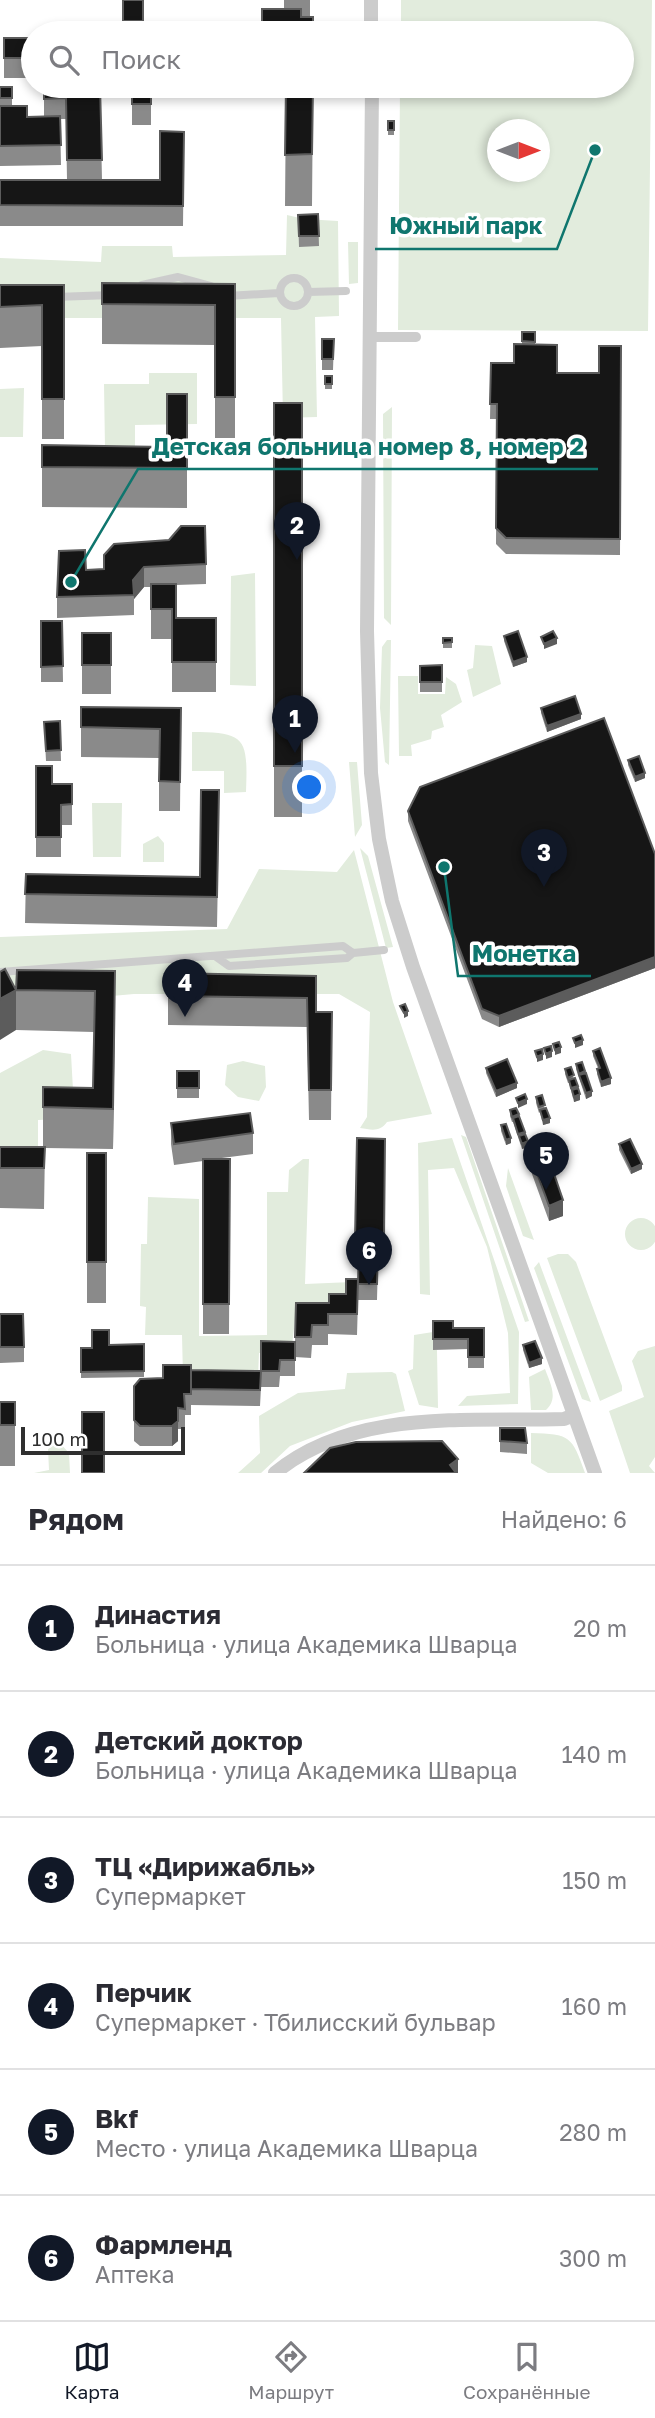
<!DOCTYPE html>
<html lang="ru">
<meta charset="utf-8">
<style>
:root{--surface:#fff;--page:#f2f2f3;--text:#2b2b33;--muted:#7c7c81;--line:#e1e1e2;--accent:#111827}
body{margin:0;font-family:"Golos Text",sans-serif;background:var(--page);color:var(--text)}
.compass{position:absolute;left:487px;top:119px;width:63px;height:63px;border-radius:50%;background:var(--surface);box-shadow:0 4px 10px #0003;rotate:90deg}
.scale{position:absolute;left:21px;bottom:18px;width:164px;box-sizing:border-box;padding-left:7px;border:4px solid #2f2f2f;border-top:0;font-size:19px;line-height:24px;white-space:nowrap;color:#2f2f2f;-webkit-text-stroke:5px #fff;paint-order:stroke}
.you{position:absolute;left:310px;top:788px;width:24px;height:24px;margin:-18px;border:5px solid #fff;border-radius:50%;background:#1a73e8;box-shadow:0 0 0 10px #1a73e833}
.badge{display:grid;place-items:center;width:46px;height:46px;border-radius:50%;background:var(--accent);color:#fff;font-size:23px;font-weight:700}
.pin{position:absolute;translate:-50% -58px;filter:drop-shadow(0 2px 4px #0008)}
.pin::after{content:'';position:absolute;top:37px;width:24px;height:21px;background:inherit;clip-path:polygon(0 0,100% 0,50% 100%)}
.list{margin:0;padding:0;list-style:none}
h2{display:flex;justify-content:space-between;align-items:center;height:91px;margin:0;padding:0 28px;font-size:30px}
h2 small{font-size:23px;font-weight:400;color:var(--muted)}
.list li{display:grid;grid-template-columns:46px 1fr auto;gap:21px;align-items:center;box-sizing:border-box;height:126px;padding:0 28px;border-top:2px solid var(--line)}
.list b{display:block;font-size:26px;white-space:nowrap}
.list p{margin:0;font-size:23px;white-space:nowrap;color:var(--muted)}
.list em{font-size:23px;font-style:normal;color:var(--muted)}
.icon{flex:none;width:38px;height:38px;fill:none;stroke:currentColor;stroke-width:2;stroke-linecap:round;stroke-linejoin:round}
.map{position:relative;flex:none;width:655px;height:1473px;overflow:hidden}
.search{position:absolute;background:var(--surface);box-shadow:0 4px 10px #0003;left:21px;right:21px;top:21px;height:77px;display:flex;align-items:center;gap:18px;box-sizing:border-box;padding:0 24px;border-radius:38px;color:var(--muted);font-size:26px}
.sheet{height:847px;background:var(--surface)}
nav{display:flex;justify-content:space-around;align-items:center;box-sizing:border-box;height:98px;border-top:2px solid var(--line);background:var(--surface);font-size:19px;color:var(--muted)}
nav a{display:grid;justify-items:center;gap:4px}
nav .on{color:var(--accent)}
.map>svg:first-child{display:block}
</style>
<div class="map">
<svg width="655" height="1473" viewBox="0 0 655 1473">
<rect width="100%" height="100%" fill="#fff"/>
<path fill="#e2ecdd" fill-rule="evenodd" d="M401,0h251l-4,331 -250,-1 2,-244h222v-53h-221zM498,130h42v42h-42z
M287,215l17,4 34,2 1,95 -24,1 2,100 -34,1 -2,-100h-281v-60l101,4 1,-16h70l1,11 113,-2z
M348,242h10v41l-9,1z
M149,373h48v51l-62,1v42l-30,-18 -1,-65h45z
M24,388l-1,49h-23v-48z
M392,407l-1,218 -7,-7 -1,-204z
M255,573l1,113 -26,-1 1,-109z
M387,640h4l-2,125 -4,-3 -5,-54 2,-61z
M475,645l17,1 9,38 -28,13 -6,-27 6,-2z
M398,676h20v18h27l1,-17 10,7 6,18 -21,13 3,12 -12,4 -1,8 -20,6 1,11h-13z
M192,732c54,0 56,6 54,60l-22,1v-22h-32z
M349,762h8l5,63 -7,12z
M92,803h30l-1,54h-28z
M158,836l6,7v19h-21v-18z
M360,848l8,8 25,91 -7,1z
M354,850l39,152 39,112 -45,8c-7,10 -15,8 -27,6l7,-11 3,-105 -31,-18h-205l-122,11 -12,6v-74l227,-8 32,-60 78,3z
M43,1050l28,4 2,36 -10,29 -25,1v41l-38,2v-90z
M243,1061l22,5 1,21 -7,14 -21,-4 -13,-12 2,-20z
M461,1135l5,2 63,184 -4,1z
M452,1138l67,194 -1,72 -60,2 9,-10 43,-3 -2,-60 -21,-86 -33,-79 -26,2 2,125 -10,-1 -2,-151z
M303,1159h6l-4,125 47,-2v14l-26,24h-31l-4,34 -32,-1 -1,24h-75l-1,-42h-37l1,-28 -6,-1 1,-62h6l1,-47 51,2v137l68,-1v-143h21l1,-22z
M508,1168l26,72 -11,-4 -17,-50z
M625 1234a16 16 0 1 1 32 0a16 16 0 1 1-32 0Z
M558,1254h10l8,8 46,124v5l-22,10 -53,-143z
M539,1262l52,140 -9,-3 -48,-131z
M433,1332v17l4,1 1,58 -19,-3 -11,-34 5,-2 1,-34z
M655,1346v111l-6,9 6,7h-25l-21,-62 35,-14 -12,-36 6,-10z
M545,1369c5,14 14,29 1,41h-15l-2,-33z
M392,1372l4,2 9,37 -53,11 -62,24 -29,27h-23l22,-20 -1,-37 39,-23 47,-4 2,-16z
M531,1433c39,1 41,3 54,40h-37l-17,-10z
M59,1442l10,11 1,20h-36l15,-3 -1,-21z"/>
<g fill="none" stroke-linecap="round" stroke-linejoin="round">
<path stroke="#ccc" stroke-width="8" d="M280 292a14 14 0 1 1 28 0a14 14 0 1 1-28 0Z
M142,285l36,-8 33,9
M308,292l38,-1
M227,296l52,-3
M55,297l57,-2
M215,956l14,10 118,-8 6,-5
M0,972l343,-26 10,7 31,-3"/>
<path stroke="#ccc" stroke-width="10" d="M370,337h46"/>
<path stroke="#ccc" stroke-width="14" d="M371,33v-33
M372,86l-5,545 4,142 8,66 13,62 21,66 182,506
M275,1473c79,-65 193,-51 289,-54l10,-4"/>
</g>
<path fill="#8a8a8a" d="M123,0h20v33h-20z
M284,0h26v17l3,16 -29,-24z
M4,38h29v40h-29z
M100,86l2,94h58l24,-48 -1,94h-183v-46h67l-1,-61h-6l1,46 -61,1v-79h12v19l15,11h17v-30z
M132,86h19v39h-19z
M262,86h51l-1,120h-27l1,-111h-24z
M388,121h6v14h-6z
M318,214l1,32 -20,1 -1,-32z
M102,283l133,1v154h-20v-93l-113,-1z
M0,285h64v154h-22v-93l-42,2z
M522,332h13v13l22,28h42l22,-27 -1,209 -114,-1 -10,-10 1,-125h-7l1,-56h23l8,-19z
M322,339h12l-1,31h-11z
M325,376h7v13h-7z
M187,394v114l-145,-1v-62l125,2z
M274,403h28v414h-28z
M206,564v20l-30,1v33h40v74h-44v-53h-21v-52h-7l-10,12v16l-77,3v-21l29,-27z
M41,621h21l1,61h-22z
M82,633h29v61h-29z
M504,636l23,26 -14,5 -9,-26z
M443,638h9v10h-9z
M442,665v27h-22v-26z
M81,707l100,1 -1,103h-21v-53l-78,-1z
M541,708l40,11 -34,13 -6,-19z
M60,721l1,40h-15l-2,-39z
M628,760l17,18 -10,4 -7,-17z
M36,766l16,18h20v41h-11v32h-25z
M408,811l247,43v114l-156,59 -17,-8 -74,-198z
M219,819l-2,108 -192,-4 1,-49 174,3z
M115,971l-2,178 -68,-1 -1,61 -44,-1v-61h43v-40l50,-19 1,-56 -78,-2v-40z
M168,973l148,3v36h16l-1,108h-22l-2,-93 -139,-2z
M593,1051l18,33 -10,3 -4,-13v-5l1,-1 -5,-12z
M576,1064l9,9 7,23 -6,3 -10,-30z
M486,1068l31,20 -21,9 -10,-24z
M565,1069l9,9 6,22 -6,2 -5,-19h-1l-3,-9z
M177,1071h22v27h-22z
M536,1097l9,11 5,15 -7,2 -3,-13 -1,1 -3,-10z
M510,1110l9,6 9,31 -6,2 -9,-27h-1l-2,-6z
M171,1123l82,10v21l-39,5h16l-1,175h-26v-173l-29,4 -3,-21z
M501,1125l10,18 -5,2 -5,-14z
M385,1139l-1,120h-6l-1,41h-19l-1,35 -29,-1v11h-16l-1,13 -16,-1v19h-15l-1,11h-18l-1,19 -69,-1v10h-6v14h-7v12l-6,5h-32l-6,-5v-55l57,-16 70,1 34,-29 1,-39h33l17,-9 12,-15 1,-20h-4v-20z
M619,1144l23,25 -11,5 -12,-24z
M528,1148l35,68 -14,5 -21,-58z
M87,1153h19v150h-19z
M0,1314l24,33v15l-24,1z
M433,1321l20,7h31v40h-16v-19l-35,1z
M144,1344v33l-63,1v-30h11l17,-3z
M523,1345l19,19 -13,4 -6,-18z
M0,1402h15v64h-15z
M500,1428l27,15v11l-27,-2z"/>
<path fill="#5c5c5c" d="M144,567v20l-10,12 -1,-19z
M557,638v6l-13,5v-5z
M527,657v5l-14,5v-5z
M581,714v5l-34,13v-6z
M645,773v5l-10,4v-5z
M655,957v11l-156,59v-11z
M115,971v41l-2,137v-40z
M16,990v40l-16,10v-41z
M408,1011v5l-4,2v-5z
M583,1040v5l-8,3v-5z
M561,1047v6l-6,2v-5z
M552,1051v6l-6,2v-5z
M543,1054v6l-6,2v-5z
M611,1078v6l-10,3v-5z
M517,1083v5l-21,9v-6z
M592,1091v5l-6,3v-6z
M580,1094v6l-6,2v-5z
M527,1099v5l-9,4v-5z
M550,1118v5l-7,2v-5z
M511,1138v5l-5,2v-5z
M528,1141v6l-6,2v-5z
M642,1164v5l-11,5v-5z
M563,1200v16l-14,5v-15z
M542,1358v6l-13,4v-5z
M178,1408v33l-6,5v-20z
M458,1459v14h-8v-8z"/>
<path fill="#161616" stroke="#5c5c5c" stroke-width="2" d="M123,0h20v21h-20z
M262,9h39v8h12v16h-51z
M4,38h29v20h-29z
M100,86l2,74h-35l-1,-62 -22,1v-12z
M132,86h19v18h-19z
M286,86h27l-1,68 -27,1z
M0,87h12v11h-12z
M0,106h27v11l33,-1 1,29 -61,1z
M388,121h6v9h-6z
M160,131l24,1 -1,74 -183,-1v-25h160z
M318,214l1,22h-20l-1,-21z
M102,283l133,1v113h-20v-92l-113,-1z
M0,285h64v114h-22v-94l-42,2z
M522,332h13v10l-13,-1z
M322,339h12l-1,20h-11z
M514,344l43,1v28h42v-27h22l-1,193 -114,-1 -10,-10 1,-124h-7l1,-41h23z
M325,376h7v8h-7z
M167,394h20v74l-145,-1v-22l125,2z
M274,403h28v363h-28z
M181,526h24l1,38 -62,3 -11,13 1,15 -77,2 2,-46 26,-1 1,20 18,-1v-14l10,-11 55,-4z
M151,584h25v34h40v44h-44v-53h-21z
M41,621h21l1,45 -22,1z
M518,631l9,26 -14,5 -9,-26z
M553,631l4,7 -13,6 -3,-7z
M82,633h29v32h-29z
M443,638h9v4l-9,1z
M442,665v17h-22v-16z
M575,696l6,18 -34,12 -6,-18z
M81,707l100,1 -1,74 -21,-1 1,-52 -79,-2z
M604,718l51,136v103l-156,59 -17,-7 -74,-198 12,-24z
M60,721l1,29 -15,1 -2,-29z
M639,756l6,17 -10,4 -7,-17z
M36,766h16v18h20v20l-11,1v32h-25z
M201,790h18l-2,107 -192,-3 1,-20 174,3z
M5,969l11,21 -16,9v-27z
M17,970l98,1 -2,138 -70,-2v-20l50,1 2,-97 -79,-1z
M168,973l148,3v36h16l-1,78h-22l-2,-92 -139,-2z
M405,1004l3,7 -4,2 -4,-7z
M581,1035l2,5 -8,3 -2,-5z
M559,1042l2,5 -6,3 -2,-6z
M551,1046l1,5 -6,3 -2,-6z
M600,1048l11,30 -10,4 -4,-13 3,-1 -7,-17z
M542,1049l1,5 -6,3 -2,-6z
M507,1059l10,24 -21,8 -10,-23z
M582,1062l3,9 -6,3 -3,-10z
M571,1067l3,8 -6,3 -3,-9z
M177,1071h22v17h-22z
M586,1073l6,18 -6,2 -7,-18z
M575,1078l3,8 -7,2 -2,-8z
M578,1088l2,6 -6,3 -2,-7z
M525,1094l2,5 -9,4 -2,-5z
M542,1095l3,10 -6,2 -3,-10z
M516,1108l3,6 -7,3 -2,-7z
M546,1108l4,10 -7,2 -3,-10z
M250,1113l3,20 -79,11 -3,-21z
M519,1116l6,16 -7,2 -5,-16z
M506,1124l5,14 -5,2 -5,-15z
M525,1134l3,7 -6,3 -3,-8z
M357,1138l28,1 -1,100h-29z
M630,1139l12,25 -11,5 -12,-25z
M543,1142l20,58 -14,6 -21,-58z
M0,1147h45l-1,21h-44z
M87,1153h19v109h-19z
M203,1159h27l-1,145h-26z
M359,1244h19l-1,40h-19z
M346,1279h12l-1,35h-29v11h-16l-1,12h-16l1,-34h33v-9h17z
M0,1314h23l1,33h-24z
M433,1321h20v7h31v29h-16v-18h-35z
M92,1330h17v15l35,-1v27l-63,1v-24h11z
M261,1341l34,1v18h-15l-1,11h-18z
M535,1341l7,17 -13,5 -6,-18z
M163,1365h28v29h-7l1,15 -7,-1v13l-6,5h-32l-6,-6v-34l6,-7 23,-1z
M191,1370l70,1 -1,19 -69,-1z
M0,1402h15v23h-15z
M82,1412h22v61h-22z
M500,1428h25l2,15 -27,-2z
M442,1441l16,18 -8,6 6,8h-152l26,-25 26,-6z"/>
<path fill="none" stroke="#0f766e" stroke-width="2.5" d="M595 150L557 249H375M71 582L138 469H598M444 867L458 976H591"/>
<g fill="#0f766e" stroke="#fff" stroke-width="2.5">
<circle cx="595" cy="150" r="7"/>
<circle cx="71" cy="582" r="7"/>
<circle cx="444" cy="867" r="7"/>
</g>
<g font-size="24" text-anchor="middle" font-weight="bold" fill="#0f766e" stroke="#fff" stroke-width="7" stroke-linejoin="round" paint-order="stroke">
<text x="466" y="234">Южный парк</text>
<text x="368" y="455">Детская больница номер 8, номер 2</text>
<text x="524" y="962">Монетка</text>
</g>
</svg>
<svg class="compass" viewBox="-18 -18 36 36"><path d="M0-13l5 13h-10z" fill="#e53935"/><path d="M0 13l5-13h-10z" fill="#7c7c81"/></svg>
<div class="scale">100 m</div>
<div class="you"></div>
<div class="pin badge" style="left:295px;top:753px">1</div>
<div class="pin badge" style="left:297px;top:560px">2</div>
<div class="pin badge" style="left:544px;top:887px">3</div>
<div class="pin badge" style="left:185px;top:1017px">4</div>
<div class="pin badge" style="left:546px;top:1190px">5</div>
<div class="pin badge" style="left:369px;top:1285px">6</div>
<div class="search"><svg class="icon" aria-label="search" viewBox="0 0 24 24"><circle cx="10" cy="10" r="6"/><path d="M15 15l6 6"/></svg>Поиск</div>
</div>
<section class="sheet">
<h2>Рядом<small>Найдено: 6</small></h2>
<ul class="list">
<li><span class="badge">1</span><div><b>Династия</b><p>Больница · улица Академика Шварца</p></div><em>20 m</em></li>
<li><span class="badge">2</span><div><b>Детский доктор</b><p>Больница · улица Академика Шварца</p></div><em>140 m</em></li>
<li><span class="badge">3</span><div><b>ТЦ «Дирижабль»</b><p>Супермаркет</p></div><em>150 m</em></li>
<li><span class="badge">4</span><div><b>Перчик</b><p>Супермаркет · Тбилисский бульвар</p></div><em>160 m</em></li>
<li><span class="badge">5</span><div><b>Bkf</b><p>Место · улица Академика Шварца</p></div><em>280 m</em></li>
<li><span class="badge">6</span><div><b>Фармленд</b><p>Аптека</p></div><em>300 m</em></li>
</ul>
</section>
<nav>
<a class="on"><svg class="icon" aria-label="map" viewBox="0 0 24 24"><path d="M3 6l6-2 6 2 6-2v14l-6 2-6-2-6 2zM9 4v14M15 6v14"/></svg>Карта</a>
<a><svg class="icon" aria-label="directions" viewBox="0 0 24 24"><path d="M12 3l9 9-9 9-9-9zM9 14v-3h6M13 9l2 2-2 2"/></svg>Маршрут</a>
<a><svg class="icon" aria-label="saved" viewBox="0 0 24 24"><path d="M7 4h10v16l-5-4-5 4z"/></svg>Сохранённые</a>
</nav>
